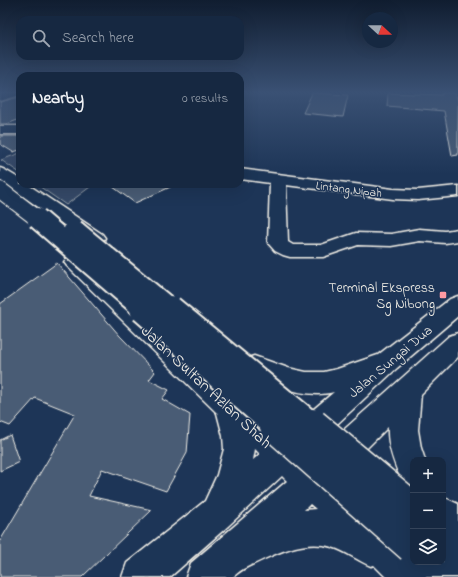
<!DOCTYPE html>
<meta charset="utf-8">
<style>
:root{--surface:#162841;--page:#1f3048;--text:#f1f3f6;--muted:#9ea6b1;--line:#35445a}
body{margin:0;font-family:"Indie Flower",sans-serif;background:var(--page);color:var(--text)}
.controls{position:absolute;right:12px;bottom:12px;display:grid;overflow:hidden;border-radius:8px;box-shadow:0 4px 16px #0002}
.controls button{width:36px;height:36px;display:grid;place-items:center;padding:0;border:0;border-bottom:1px solid var(--line);background:var(--surface);color:var(--text);font:20px sans-serif}
.compass{position:absolute;left:362px;top:12px;width:36px;height:36px;border-radius:50%;background:var(--surface);box-shadow:0 4px 16px #0002;rotate:111deg}
.list{margin:0;padding:0;list-style:none}
h2{display:flex;justify-content:space-between;align-items:center;height:52px;margin:0;padding:0 16px;font-size:17px}
h2 small{font-size:13px;font-weight:400;color:var(--muted)}
.icon{flex:none;width:22px;height:22px;fill:none;stroke:currentColor;stroke-width:2;stroke-linecap:round;stroke-linejoin:round}
.map{position:relative;flex:none;width:458px;height:577px;overflow:hidden}
.search{position:absolute;background:var(--surface);box-shadow:0 4px 16px #0002;left:16px;top:16px;width:228px;height:44px;display:flex;align-items:center;gap:10px;box-sizing:border-box;padding:0 14px;border-radius:12px;color:var(--muted);font-size:15px}
.panel{position:absolute;background:var(--surface);box-shadow:0 4px 16px #0002;left:16px;top:72px;width:228px;height:116px;border-radius:12px}
.map>svg:first-child{display:block}
</style>
<div class="map">
<svg width="458" height="577" viewBox="0 0 458 577">
<rect width="100%" height="100%" fill="#1d3557"/>
<filter id="ink" filterUnits="userSpaceOnUse"><feTurbulence type="fractalNoise" baseFrequency=".025" numOctaves="2"/><feDisplacementMap in="SourceGraphic" scale="8" xChannelSelector="R" yChannelSelector="G"/><feConvolveMatrix kernelMatrix="1 2 1 2 8 2 1 2 1" color-interpolation-filters="sRGB"/></filter>
<g filter="url(#ink)">
<path fill="#354a67" stroke="#949ea8" d="M20,153v20l-19,-13z
M36,184h58l-28,21z"/>
<path fill="#485b74" stroke="#f4f1e8" d="M312,93l36,2 -5,22 -40,-4z
M388,93l54,2v-2h13l3,8v54l-6,1 -8,-45 -57,-5z
M20,97v22l-13,5h-7v-22z
M0,136h20v14l-7,2 -13,-8z
M109,184h68l-42,19z
M57,263l63,73 35,36 -6,8 20,10 -7,9 28,16 -3,38 -21,38 -64,-22 -13,27 63,14 -70,67h-82v-36l75,-127 -40,-16 -25,28 -10,-4v-118z
M10,435l9,27 -19,9v-31z"/>
<g fill="none" stroke-linecap="round" stroke-linejoin="round">
<defs>
<path id="minor" d="M5,93h15v2l-20,6v-7z
M0,126h20v8h-20z
M240,169l153,20 25,1 40,-4v10l-40,4 -25,-1 -107,-14 2,57 5,3h28l35,-12 35,1 28,-5 26,2 13,-2v12l-13,2 -25,-2 -29,5 -33,-1 -35,12h-33l-7,-2 -8,-4 -7,-8 2,-60 -30,-4z"/>
<path id="major" d="M0,168l5,2 15,9v5h7l75,50 3,4 -3,4 -7,2 -7,-2 -88,-62z
M74,256l7,2 201,178 52,-44c-31,8 -61,-9 -89,-19l-4,-7 4,-7 9,-3 34,12 18,4h18l13,-3 41,-14 72,-56 8,-3v20l-61,52 -93,87 6,5 139,-124 9,-3v24l-37,37 -3,36 3,18 4,12h-12v25l-11,-4c-8,-17 -15,-35 -14,-54l-54,54 79,70v11h12l2,1 5,14h-46l-12,-12 -3,1c-13,-5 -25,-15 -39,-19 -24,-7 -46,2 -68,12 -12,6 -21,8 -31,18h-47l5,-14 96,-82 -5,-5 -54,50 -58,51h-48l5,-14 78,-62 12,-26 7,-26 -1,-13 -6,-23 -150,-147 -3,-4 3,-4zM255,449l5,5 -7,6zM310,504l6,5 -12,1z
M443,497l15,7v40l-15,-8z"/>
<path id="highway" d="M443,517l15,7v53h-39l-8,-15 2,-4v4h30z"/>
</defs>
<use href="#minor" stroke="#f4f1e8" stroke-width="3"/>
<use href="#major" stroke="#f4f1e8" stroke-width="3"/>
<use href="#highway" stroke="#f4f1e8" stroke-width="3"/>
<use href="#minor" fill="#1d3557" fill-rule="evenodd"/>
<use href="#major" fill="#1d3557" fill-rule="evenodd"/>
<use href="#highway" fill="#1d3557" fill-rule="evenodd"/>
<defs>
<path id="highway-bridge-far3" d="M0,190l38,29"/>
<path id="highway-bridge-far2" d="M37,218l107,92
M74,230l97,80"/>
<path id="highway-bridge-far1" d="M143,309l135,118
M170,309l143,118"/>
<path id="highway-bridge" d="M277,426l136,120
M312,426l101,84"/>
</defs>
<use href="#highway-bridge-far3" stroke="#f4f1e8" stroke-width="18" stroke-linecap="butt"/>
<use href="#highway-bridge-far2" stroke="#f4f1e8" stroke-width="24" stroke-linecap="butt"/>
<use href="#highway-bridge-far1" stroke="#f4f1e8" stroke-width="30" stroke-linecap="butt"/>
<use href="#highway-bridge" stroke="#f4f1e8" stroke-width="37" stroke-linecap="butt"/>
<use href="#highway-bridge-far3" stroke="#1d3557" stroke-width="16"/>
<use href="#highway-bridge-far2" stroke="#1d3557" stroke-width="20"/>
<use href="#highway-bridge-far1" stroke="#1d3557" stroke-width="26"/>
<use href="#highway-bridge" stroke="#1d3557" stroke-width="34"/>
</g>
</g>
<linearGradient id="sky" x2="0" y2="1"><stop stop-color="#101d30"/><stop offset="0.53" stop-color="#3a5174"/><stop offset="1" stop-color="#3a5174" stop-opacity="0"/></linearGradient>
<rect width="458" height="174" fill="url(#sky)"/>
<rect fill="#ff9aa2" stroke="#1d3557" stroke-width="1.5" x="439" y="291" width="8" height="8" rx="2"/>
<g text-anchor="middle" stroke-width="3" stroke-linejoin="round" paint-order="stroke">
<g font-size="12" fill="#f4f1e8" stroke="#1d3557">
<text transform="translate(349 189) rotate(7)" y="4">Lintang Nipah</text>
</g>
<g font-size="14" fill="#f4f1e8" stroke="#1d3557" text-anchor="end">
<text x="435" y="292">Terminal Ekspress<tspan x="435" dy="16">Sg Nibong</tspan></text>
</g>
<g font-size="14" fill="#f4f1e8" stroke="#1d3557">
<text transform="translate(390 361) rotate(-40)" y="5">Jalan Sungai Dua</text>
</g>
<g font-size="17" fill="#f4f1e8" stroke="#1d3557">
<text transform="translate(207 386) rotate(43)" y="6">Jalan Sultan Azlan Shah</text>
</g>
</g>
</svg>
<div class="controls">
<button>+</button>
<button>−</button>
<button><svg class="icon" aria-label="layers" viewBox="0 0 24 24"><path d="M12 4l9 5-9 5-9-5zM3 14l9 5 9-5"/></svg></button>
</div>
<svg class="compass" viewBox="-18 -18 36 36"><path d="M0-13l5 13h-10z" fill="#e53935"/><path d="M0 13l5-13h-10z" fill="#9ea6b1"/></svg>
<div class="search"><svg class="icon" aria-label="search" viewBox="0 0 24 24"><circle cx="10" cy="10" r="6"/><path d="M15 15l6 6"/></svg>Search here</div>
<section class="panel">
<h2>Nearby<small>0 results</small></h2>
<ul class="list">
</ul>
</section>
</div>
